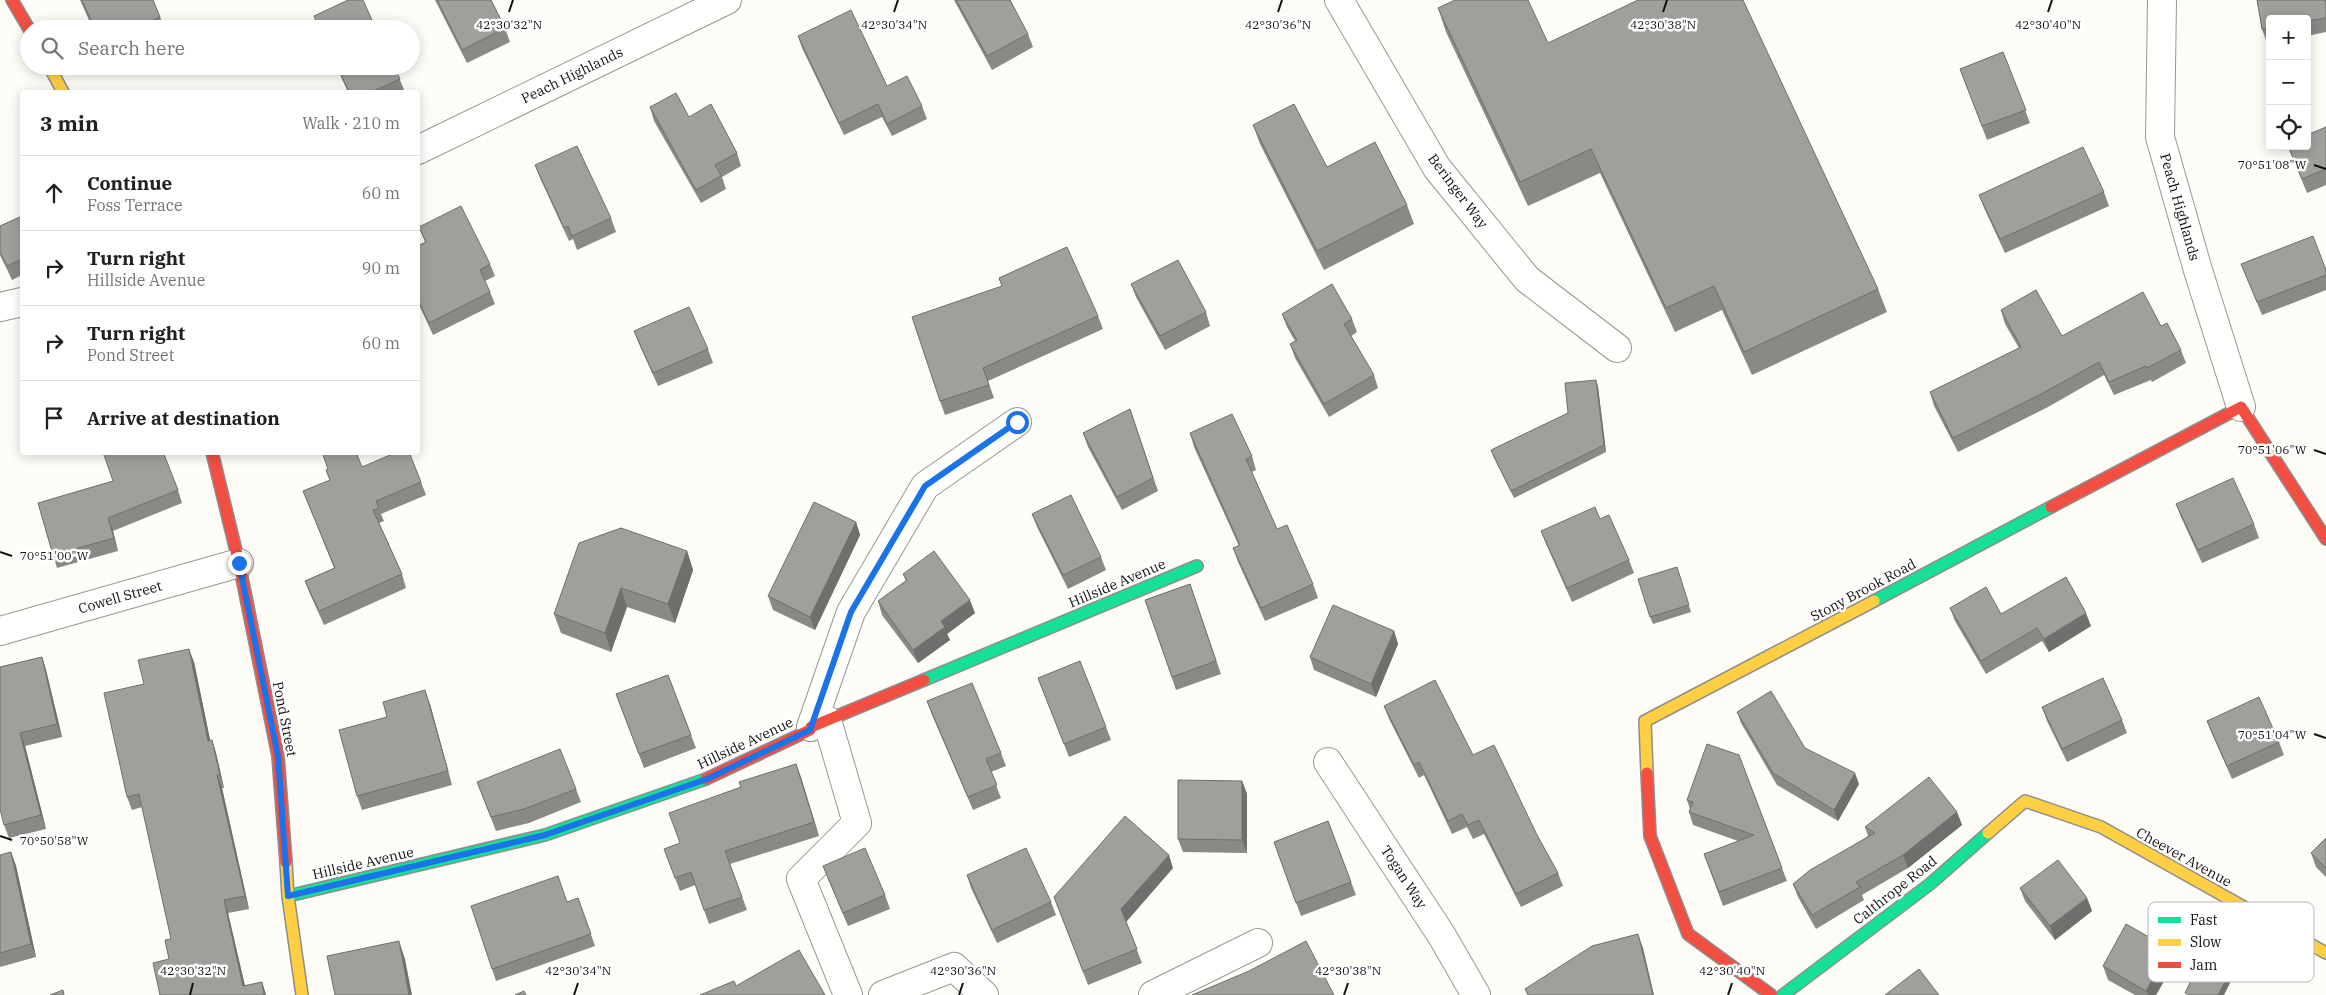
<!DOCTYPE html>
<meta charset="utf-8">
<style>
:root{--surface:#fff;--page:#f6f6f6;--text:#202124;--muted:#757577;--line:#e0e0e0}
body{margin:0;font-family:"IBM Plex Serif",serif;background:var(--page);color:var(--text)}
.controls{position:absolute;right:15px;top:15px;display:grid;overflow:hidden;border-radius:5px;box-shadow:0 2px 12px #0003}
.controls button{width:45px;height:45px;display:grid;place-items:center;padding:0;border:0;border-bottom:1px solid var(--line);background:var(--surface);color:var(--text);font:25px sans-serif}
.stop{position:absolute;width:15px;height:15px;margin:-11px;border:4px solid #1a73e8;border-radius:50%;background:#fff}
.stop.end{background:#1a73e8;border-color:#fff;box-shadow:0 1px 5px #0008}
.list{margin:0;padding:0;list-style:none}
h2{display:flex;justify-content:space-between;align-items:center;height:65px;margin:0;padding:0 20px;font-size:21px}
h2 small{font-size:16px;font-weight:400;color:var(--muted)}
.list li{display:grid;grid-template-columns:32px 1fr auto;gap:15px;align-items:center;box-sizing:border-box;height:75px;padding:0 20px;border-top:1px solid var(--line)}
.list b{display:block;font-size:19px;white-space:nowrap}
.list p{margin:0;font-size:16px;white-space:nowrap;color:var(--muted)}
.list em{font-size:16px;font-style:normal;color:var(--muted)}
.icon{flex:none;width:28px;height:28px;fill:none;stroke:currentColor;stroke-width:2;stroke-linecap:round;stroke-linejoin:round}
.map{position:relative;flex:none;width:2326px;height:995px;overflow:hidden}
.search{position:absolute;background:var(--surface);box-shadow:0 2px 12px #0003;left:20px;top:20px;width:400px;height:55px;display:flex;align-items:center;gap:12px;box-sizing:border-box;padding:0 18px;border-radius:28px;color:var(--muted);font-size:19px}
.panel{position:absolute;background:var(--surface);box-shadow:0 2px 12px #0003;left:20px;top:90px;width:400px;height:365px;border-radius:5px}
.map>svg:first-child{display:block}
</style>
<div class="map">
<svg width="2326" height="995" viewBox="0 0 2326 995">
<rect width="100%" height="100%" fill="#fdfcf7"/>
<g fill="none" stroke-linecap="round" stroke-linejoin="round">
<defs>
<path id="street" d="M1339,0l98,168 90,111 90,69
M2162,0l-2,137 37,130 44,140
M418,150l309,-150
M0,307l22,-5
M0,631l239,-68
M827,720l30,103 -56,56 47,116
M811,727l40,-115 74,-126 92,-64
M1328,762l114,174 34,59
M883,995l71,-28 30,28
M1153,995l105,-52"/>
<path id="fast" d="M1874,601l177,-94
M924,680l273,-114
M288,896l257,-61 161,-56
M1783,995l147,-111 58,-51"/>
<path id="slow" d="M49,66l14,26
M1647,773l-2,-52 229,-120
M1988,833l37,-32 76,26 225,126
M286,862l2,34 14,99"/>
<path id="jam" d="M12,0l17,29
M212,452l27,111 39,193 8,106
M2051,507l190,-100 85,132
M1647,773l3,63 38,98 83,61
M706,779l104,-49 1,-3 113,-47"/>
</defs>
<use href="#street" stroke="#979795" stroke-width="30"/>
<use href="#fast" stroke="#8e8d8b" stroke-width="14"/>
<use href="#slow" stroke="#8e8d8b" stroke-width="14"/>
<use href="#jam" stroke="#8e8d8b" stroke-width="14"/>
<use href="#street" stroke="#fffffe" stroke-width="28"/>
<use href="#fast" stroke="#16e098" stroke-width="11"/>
<use href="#slow" stroke="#ffcf43" stroke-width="11"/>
<use href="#jam" stroke="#f24e42" stroke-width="11"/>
</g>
<path fill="#8a8986" d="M80,0h73l7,17 5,12h-72z
M435,0h56l14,28 5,14 -43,21z
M954,0h56l18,34 5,13 -41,23z
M2257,0h69v32l-19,4v-17h-37v23l-3,1 -5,-14z
M1438,8l110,35 330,246 9,23 -135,63 -30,-65 -47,22 -75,-159 -72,33 -82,-174z
M798,36l89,50 35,20 5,13 -35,17 -10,-19 -38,18 -42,-87z
M2003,52l27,71 -43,17 -27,-71z
M336,66h58l11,26h-57z
M650,107l39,10 48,36 4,13 -19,11 4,12 -25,14 -47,-82z
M1253,125l74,42 80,38 7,19 -90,46 -64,-126z
M2326,127v58l-19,8 -19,-47z
M535,165l76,53 5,14 -39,18 -4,-11 -4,2 -29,-63z
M2104,192l5,14 -104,47 -21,-45 -5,-13z
M22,216v59l-10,5 -12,-25v-29z
M419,227l71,37 5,12 -10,5 5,11 5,12 -62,31 -15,-32v-57l7,-4z
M2241,264l85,6v20l-64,25z
M999,278l99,38 5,13 -115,52 6,17 -49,17 -5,-14 62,-114z
M1131,284l75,28 4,14 -45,24 -29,-53z
M2001,310l61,26 99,-10 20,24 5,13 -34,19 -1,-2 -37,15 -10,-20 -56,32 -90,45 -24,-46 -4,-14 89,-44 -14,-24z
M1282,314l70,5 5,13 -6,4 23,39 4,13 -49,29 -34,-59 -5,-14 5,-3 -8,-14z
M634,331l74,18 5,14 -55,23 -19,-42z
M1596,380l2,7 8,65 -92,46 -21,-42 -2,-6 77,-37z
M1130,409l28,82 -36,19 -34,-63 -5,-14z
M1190,433l62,23 4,14 -4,2 25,57 36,55 5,14 -53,23 -27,-59 -5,-14 6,-2 -45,-99z
M362,467l59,15 5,13 -45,19 3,7 -5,2 23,51 4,14 -82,37 -14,-31 -5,-13 29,-13 -31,-77 27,-11 -4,-10 2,-1z
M178,490l4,13 -69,28 5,20 -61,17 -4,-13 -15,-52z
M2176,504l78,20 5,14 -57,25 -21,-46z
M1032,514l69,43 5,13 -38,19 -31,-62z
M1600,519l29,41 5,13 -62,29 -26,-58 -5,-13z
M856,522l4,13 -45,95 -42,-20 -5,-14z
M687,551l6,19 -18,53 -48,-16 -16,45 -50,-19 -7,-19z
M903,574l72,39 -28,21 3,6 -32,23 -36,-48 -4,-14 28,-20z
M1679,574l12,38 -38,12 -3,-7z
M1190,584l31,90 -45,16 -31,-90z
M1950,608l141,18 -42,26 -7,-11 -56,33 -31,-53z
M1394,631l4,13 -22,53 -62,-27 -4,-13z
M42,657l4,13 16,67 -37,9 21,83 -37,9 -5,-13 -4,-158z
M194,662l16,78h2l4,13 8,35h-2l27,121 -21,4 17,73 17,-4 4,13h-106l9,-36 2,-20 -29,-132 -10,3 -5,-13 17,-113z
M668,675l28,73 -52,20 -28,-74z
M1038,678l68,49 5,13 -42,17z
M927,701l74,52 5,13 -15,6 10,26 -28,12 -41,-95z
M430,704l22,81 -90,25 -5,-14 30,-79z
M1384,706l89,49 64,80 21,38 5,13 -42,21 -37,-73 -11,5 -6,-12 -15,7 -28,-59 -5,3 -30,-59z
M2042,707l80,13 5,13 -60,29 -20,-41z
M1737,712l68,36 54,36 -21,37 -61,-36 -36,-62z
M2207,721l72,21 5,13 -52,24 -20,-45z
M1739,755l48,126 -64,25 -19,-52 34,-13 -45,-16 -4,-13 1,-3 -3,-9z
M796,764l23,72 -89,28 17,46 -38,14 -14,-39 -15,6 -16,-42 16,-6 61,-56z
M1242,781l5,13v59l-64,-1 -5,-13z
M477,782l99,7 5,13 -52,21 -33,8z
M1957,812l5,13 -54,43 -46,27 2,5 -48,29 -18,-32 -5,-13 75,-48 -3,-9z
M1328,821l28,74 -55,21 -27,-74z
M2326,838v39l-10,-10 -5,-14z
M11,852l5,14 20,91 -36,10v-112z
M823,866l62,29 5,14 -42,17 -20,-47z
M1173,868l-47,54 16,41 -54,22 -34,-88z
M967,875l84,27 5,13 -59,28 -26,-55z
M2020,888l67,10 5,13 -37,29 -30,-39z
M578,898l17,48 -99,35 -4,-12 75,-67z
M2175,962l-19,33h-21l-27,-15 -5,-14z"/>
<path fill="#716f6d" d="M1596,380l2,7 8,65 -2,-7z
M108,518l5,13 5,20 -4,-13z
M856,522l4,13 -45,95 -5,-13z
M687,551l6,19 -18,53 -7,-19z
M621,588l6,19 -16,45 -6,-19z
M970,600l5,13 -28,21 3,6 -32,23 -5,-13 28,-29z
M2086,613l5,13 -42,26 -5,-13z
M1394,631l4,13 -22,53 -5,-13z
M189,649l5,13 19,92 -5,-13z
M42,657l4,13 16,67 -5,-13z
M425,690l5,14 22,81 -4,-14z
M20,733l5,13 21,83 -5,-14z
M212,740l4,13 8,35 -4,-13z
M796,764l5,13 18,59 -5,-14z
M1855,773l4,11 -21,37 -4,-11z
M217,775l5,13 27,121 -4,-13z
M1242,781l5,13v59l-5,-13z
M1957,812l5,13 -54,43 -5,-13z
M11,852l5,14 20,91 -5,-13z
M1169,855l4,13 -47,54 -5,-13z
M2087,898l5,13 -37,29 -5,-14z
M224,900l4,13 19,82 -4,-9z
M1638,934l5,14 11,47h-1z
M399,941l6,18 7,36h-3z
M2170,949l5,13 -19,33h-8l-2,-4z
M2230,972l2,7 -8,16h-6z
M262,982l4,13h-2z"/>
<path fill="#a19f9c" stroke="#716f6d" d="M82,0h71l7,17 -26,12h-39z
M348,0h15l13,29h-57l-5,-13z
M437,0h54l14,28 -43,22z
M956,0h54l18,34 -41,22z
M1455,0h73l20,43 90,-43h105l135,289 -134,63 -30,-66 -48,22 -75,-159 -71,33 -82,-174z
M2257,0h68l1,5v13l-19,3v-2h-37v9l-8,1z
M851,10l36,76 20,-10 15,30 -35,18 -9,-20 -39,19 -41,-87z
M2003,52l23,58 -44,16 -22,-57z
M337,66h57l6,13 -29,13h-22z
M676,93l13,24 22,-13 26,49 -22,12 6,11 -25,14 -46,-83z
M1294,104l33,63 48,-25 32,63 -90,46 -64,-126z
M2326,127v42l-24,10 -14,-33h19v-11z
M577,146l34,72 -39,18 -4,-10 -4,2 -29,-63z
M2083,147l21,45 -104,47 -21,-44z
M461,206l29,58 -10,6 10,22 -61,31 -11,-23v-54l8,-4 -7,-15z
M22,216v43l-15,7 -7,-14v-26z
M2313,236l13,34v5l-69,27 -16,-38z
M1067,247l31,69 -115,52 6,17 -49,16 -28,-84 90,-31 -3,-8z
M1178,260l28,52 -46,24 -29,-52z
M1332,284l20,35 -8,5 30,51 -50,29 -34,-60 7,-4 -15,-26z
M2036,290l26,46 81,-44 18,34 6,-3 14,27 -34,18 -1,-2 -37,16 -10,-20 -56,31 -90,45 -23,-46 91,-45 -20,-37z
M689,307l19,42 -55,24 -19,-42z
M1596,380l8,65 -93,46 -20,-41 77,-37 -3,-30z
M1130,409l23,69 -36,19 -34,-64z
M1232,414l20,42 -6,3 31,70 10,-4 26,59 -52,24 -28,-60 7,-3 -50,-112z
M103,452h60l15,38 -70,28 6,20 -61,17 -15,-52 75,-22z
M322,452h34l6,15 35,-15h12l12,30 -45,19 3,7 -6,2 29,64 -83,37 -14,-30 30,-13 -32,-77 27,-11 -4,-10 2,-1z
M2233,478l21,46 -56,26 -22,-46z
M1071,495l30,62 -38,18 -31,-61z
M814,502l42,20 -46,95 -42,-21z
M1595,507l5,12 9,-4 20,45 -62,28 -26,-57z
M621,528l66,23 -19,53 -47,-16 -16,45 -51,-19 25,-71z
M934,551l36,49 -29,21 4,6 -32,23 -35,-49 29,-21 -4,-6z
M1677,567l12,38 -39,12 -12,-38z
M2066,577l20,36 -42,26 -7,-11 -56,33 -31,-53 36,-21 15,27z
M1190,584l26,77 -44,16 -27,-77z
M1333,605l61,26 -23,53 -61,-27z
M189,649l19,92 4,-1 8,35h-3l28,121 -21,4 19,86 19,-4 2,13h-104l-7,-32 16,-4 -4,-19 6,-1 -32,-145 -12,3 -23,-104 40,-9 -6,-24z
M42,657l15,67 -37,9 21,82 -37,10 -4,-16v-142z
M1080,661l26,66 -42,17 -26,-66z
M668,675l23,60 -52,19 -23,-60z
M2103,678l19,42 -60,29 -20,-42z
M1435,680l38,75 21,-10 43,90 21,38 -42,21 -37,-74 -11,5 -6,-11 -14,7 -29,-59 -5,3 -30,-59z
M972,683l29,70 -15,6 11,26 -29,12 -41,-96z
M425,690l23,81 -91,25 -18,-66 48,-13 -4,-15z
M1771,691l34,57 50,25 -21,37 -61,-37 -36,-61z
M2259,697l20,45 -52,24 -20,-45z
M1707,744l32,11 43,113 -63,24 -15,-38 50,-19 -65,-23 4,-10 -6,-2z
M560,749l16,40 -52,20 -33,8 -14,-35z
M796,764l18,58 -89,29 17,46 -38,13 -13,-38 -16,6 -11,-29 16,-6 -11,-30 72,-26 -2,-5z
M1929,777l28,35 -54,43 -47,27 4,5 -48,28 -19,-31 17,-14 65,-37 -10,-6z
M1178,780l64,1v59l-64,-1z
M1125,816l44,39 -48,54 16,40 -54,22 -29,-74z
M1328,821l23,61 -55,21 -22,-61z
M2326,838v30l-15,-15z
M865,848l20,47 -42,18 -20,-47z
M1026,848l25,54 -59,28 -25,-55z
M11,852l20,92 -31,9v-98z
M2058,860l29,38 -37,28 -30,-38z
M558,876l9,26 11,-4 13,36 -99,35 -21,-63z
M2126,924l44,25 -24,42 -43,-25z
M1638,934l15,61h-125l-3,-6 67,-43z
M399,941l10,54h-74l-8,-39z
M1306,941l28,54h-142l57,-24z
M799,950l26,45h-125l34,-14 2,5z
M2202,958l28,14 -12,23h-29l-4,-2z
M1919,969l20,26h-54z
M63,990l1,5h-14z
M524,991l2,4h-11z"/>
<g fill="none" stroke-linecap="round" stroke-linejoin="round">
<path stroke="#1a73e8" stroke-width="6" d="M239,563l39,193 10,140 257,-61 162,-56 103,-49 41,-118 74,-126 92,-64"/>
</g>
<path fill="none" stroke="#111" stroke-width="2" d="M509,12l4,-12M894,12l4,-12M1278,12l4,-12M1663,12l4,-12M2048,12l4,-12M2314,165l12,4M2314,450l12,4M0,552l12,4M2314,734l12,4M0,836l12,4M190,995l3,-12M574,995l4,-12M959,995l4,-12M1344,995l4,-12M1728,995l4,-12"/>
<g text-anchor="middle" stroke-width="5" stroke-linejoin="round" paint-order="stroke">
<g font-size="14" fill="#111" stroke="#fff">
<text transform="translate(572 75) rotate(-26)" y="5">Peach Highlands</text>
<text transform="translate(1458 191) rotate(53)" y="5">Beringer Way</text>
<text transform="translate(2180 207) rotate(74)" y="5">Peach Highlands</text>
<text transform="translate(1117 583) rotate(-23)" y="5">Hillside Avenue</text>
<text transform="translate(1863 590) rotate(-28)" y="5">Stony Brook Road</text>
<text transform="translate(120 597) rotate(-16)" y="5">Cowell Street</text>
<text transform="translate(285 719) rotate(79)" y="5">Pond Street</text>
<text transform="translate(745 743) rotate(-25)" y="5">Hillside Avenue</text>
<text transform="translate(2184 857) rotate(29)" y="5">Cheever Avenue</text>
<text transform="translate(363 863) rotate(-13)" y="5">Hillside Avenue</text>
<text transform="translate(1404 877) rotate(57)" y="5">Togan Way</text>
<text transform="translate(1895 890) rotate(-38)" y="5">Calthrope Road</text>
</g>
</g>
<rect x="2148" y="902" width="166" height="80" rx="8" fill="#fff" stroke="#b8b8b8" stroke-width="1"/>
<rect x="2158" y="917" width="23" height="6" fill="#16e098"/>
<rect x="2158" y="939" width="23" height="7" fill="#ffcf43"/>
<rect x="2158" y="962" width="23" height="6" fill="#f24e42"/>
<g font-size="14" fill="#111">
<text x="2190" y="925">Fast</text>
<text x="2190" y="947">Slow</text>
<text x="2190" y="970">Jam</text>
</g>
<g font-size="12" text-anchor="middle" fill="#111" stroke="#fff" stroke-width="5" stroke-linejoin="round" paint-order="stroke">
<text x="509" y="29">42°30'32"N</text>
<text x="894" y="29">42°30'34"N</text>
<text x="1278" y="29">42°30'36"N</text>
<text x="1663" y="29">42°30'38"N</text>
<text x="2048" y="29">42°30'40"N</text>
<text x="2272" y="169">70°51'08"W</text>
<text x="2272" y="454">70°51'06"W</text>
<text x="54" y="560">70°51'00"W</text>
<text x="2272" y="739">70°51'04"W</text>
<text x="54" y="845">70°50'58"W</text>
<text x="193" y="975">42°30'32"N</text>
<text x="578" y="975">42°30'34"N</text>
<text x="963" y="975">42°30'36"N</text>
<text x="1348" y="975">42°30'38"N</text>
<text x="1732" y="975">42°30'40"N</text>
</g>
</svg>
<div class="controls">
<button>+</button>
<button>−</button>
<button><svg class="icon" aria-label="locate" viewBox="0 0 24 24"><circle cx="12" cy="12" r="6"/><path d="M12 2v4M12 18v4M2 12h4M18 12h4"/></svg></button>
</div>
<div class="stop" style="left:1017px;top:422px"></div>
<div class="stop end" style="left:239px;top:563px"></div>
<div class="search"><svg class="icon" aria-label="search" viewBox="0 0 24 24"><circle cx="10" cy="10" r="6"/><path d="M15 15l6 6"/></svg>Search here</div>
<section class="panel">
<h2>3 min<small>Walk · 210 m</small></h2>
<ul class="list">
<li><svg class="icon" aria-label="ahead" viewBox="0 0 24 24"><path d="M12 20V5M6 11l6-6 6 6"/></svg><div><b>Continue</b><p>Foss Terrace</p></div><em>60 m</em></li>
<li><svg class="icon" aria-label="right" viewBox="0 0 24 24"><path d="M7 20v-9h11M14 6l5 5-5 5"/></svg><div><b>Turn right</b><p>Hillside Avenue</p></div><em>90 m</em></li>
<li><svg class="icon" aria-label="right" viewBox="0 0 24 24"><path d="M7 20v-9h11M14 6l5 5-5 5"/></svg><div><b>Turn right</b><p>Pond Street</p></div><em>60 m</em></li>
<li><svg class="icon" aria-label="arrive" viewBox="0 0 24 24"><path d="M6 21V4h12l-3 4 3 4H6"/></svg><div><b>Arrive at destination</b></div></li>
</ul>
</section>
</div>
